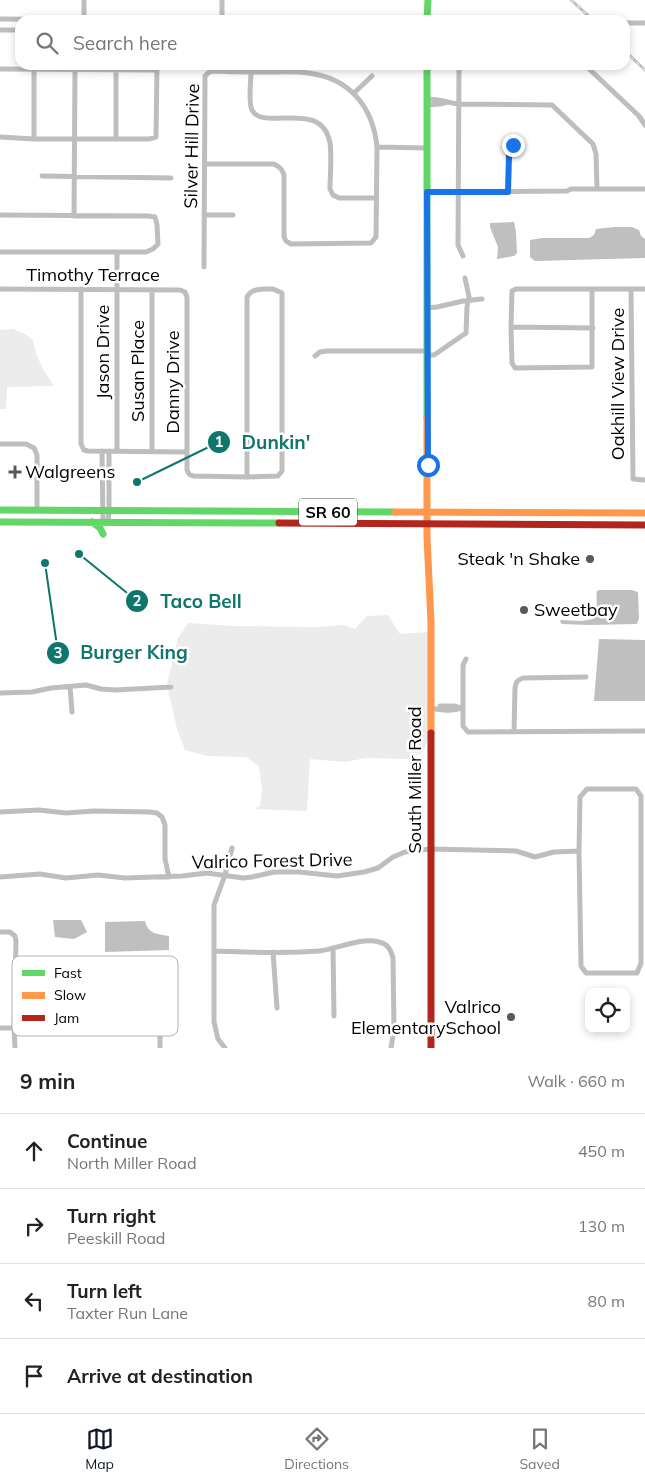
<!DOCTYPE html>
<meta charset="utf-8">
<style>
:root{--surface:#fff;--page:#f2f2f2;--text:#222;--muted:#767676;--line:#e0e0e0;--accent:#111827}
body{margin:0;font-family:Mulish,sans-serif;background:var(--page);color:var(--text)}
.controls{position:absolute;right:15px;bottom:15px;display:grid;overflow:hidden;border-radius:10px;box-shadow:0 2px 8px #0003}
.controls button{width:45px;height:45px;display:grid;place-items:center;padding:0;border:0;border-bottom:1px solid var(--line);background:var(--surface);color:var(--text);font:25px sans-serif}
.stop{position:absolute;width:15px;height:15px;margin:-11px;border:4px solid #1a73e8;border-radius:50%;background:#fff}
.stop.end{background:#1a73e8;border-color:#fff;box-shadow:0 1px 5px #0008}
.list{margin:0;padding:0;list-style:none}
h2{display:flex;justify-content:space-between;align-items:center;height:65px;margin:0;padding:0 20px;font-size:21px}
h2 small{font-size:16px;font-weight:400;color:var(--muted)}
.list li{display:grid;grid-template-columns:32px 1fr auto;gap:15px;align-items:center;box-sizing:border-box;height:75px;padding:0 20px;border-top:1px solid var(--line)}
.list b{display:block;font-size:19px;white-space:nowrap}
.list p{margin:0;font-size:16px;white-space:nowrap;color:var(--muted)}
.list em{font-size:16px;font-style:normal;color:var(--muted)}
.icon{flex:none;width:28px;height:28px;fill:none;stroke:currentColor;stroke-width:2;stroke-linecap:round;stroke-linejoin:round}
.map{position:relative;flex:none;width:645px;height:1048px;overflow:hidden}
.search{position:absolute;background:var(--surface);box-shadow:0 2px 8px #0003;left:15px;right:15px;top:15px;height:55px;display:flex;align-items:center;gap:12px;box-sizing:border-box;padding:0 18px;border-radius:15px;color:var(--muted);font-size:19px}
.sheet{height:365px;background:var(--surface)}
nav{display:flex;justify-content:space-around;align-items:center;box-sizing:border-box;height:70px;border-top:1px solid var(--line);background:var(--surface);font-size:14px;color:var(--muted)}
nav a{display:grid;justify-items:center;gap:2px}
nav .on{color:var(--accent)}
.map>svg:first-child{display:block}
</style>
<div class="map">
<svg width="645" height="1048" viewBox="0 0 645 1048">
<rect width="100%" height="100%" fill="#fff"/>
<path fill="#ececec" d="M13,329l12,5 8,6 4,16 6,13 11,17 -47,1 -1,22h-6v-79z
M388,615l12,19 29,-2 -1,107 -5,13 -14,7 -43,-1 -21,4 -35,-3 -3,52 -53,-2 6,-3 2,-15 -3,-25 -13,-9 -39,-1 -22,-6 -8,-21 -9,-40h5v-5h-6l11,-46 10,-15 45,3 83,1 28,-2 11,4 12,-13z"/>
<path fill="#bfbfbf" d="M514,222l2,10 1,21 -3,3 -17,3 1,-12 -8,-20v-4z
M614,227h18l7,3 2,6 4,3v19l-110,3 -5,-4v-17l12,-2h47l5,-3 2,-6z
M599,590h33l6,2 1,26 -2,6 -48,1 -27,-1 -2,-2 1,-2 20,1 12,-2c7,-9 2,-18 4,-28z
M599,639l46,1v61h-51z
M53,920h28l6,12 -13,7 -19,-2z
M145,921c3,13 12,13 24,15v14l-64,2v-30z"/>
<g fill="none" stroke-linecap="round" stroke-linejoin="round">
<path stroke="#bebebe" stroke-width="5" d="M84,0v20
M0,19l113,1
M222,20v-20
M625,23h20
M0,30h20
M459,65l-1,180 5,11
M585,65l54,51 6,9
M0,69l157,1
M116,70v69
M251,72c0,9 -3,31 1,38 11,22 70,-12 78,33 2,13 0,33 0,46l3,6 6,3h37
M354,93l18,-17
M427,99c11,0 20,3 31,5l94,1 41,39 3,10 1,35
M427,105l13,-1 8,-2
M0,137l34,2h115l7,-2 1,-72
M34,139v-71
M377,147l50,1
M42,176l129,2
M508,191l1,-36 4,-10
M427,192l140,-1 4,-2h74
M0,215l148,1 7,1 2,8 1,19 -5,5 -7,3h-146
M204,215h29
M74,216l1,-147
M117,252v199
M204,267l1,-191 3,-3 4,-2c20,1 39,1 58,1 12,0 26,-1 38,1 42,5 65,34 69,74l-1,90 -5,6 -80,1 -5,-3 -2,-4v-62c-2,-6 -4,-8 -10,-11h-69
M0,289l180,1 5,2 2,5v173l2,4 4,2 54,1
M81,289v155l3,6 4,1 99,1
M263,289h10l9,4v178l-4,5 -31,1v-180c4,-7 8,-7 16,-8z
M592,289v78l-77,1 -3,-5 -1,-36 1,-36 4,-2c43,0 86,0 129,0
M631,289l2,190 12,1
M152,290v161
M427,308l10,-1 26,-6 19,-2
M511,327l82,1
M428,355h6l32,-22 1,-26 2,-10 -4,-19
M315,356l5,-4 7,-1h101
M0,444h26l8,4 3,7v55
M102,451l1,71
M108,522l1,-12v-59
M466,659l-3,6v61l5,6 177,-1
M70,687l2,25
M0,693l32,-1 19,-4 35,-3 15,4 15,1 55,-3
M440,706h15l6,2
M430,708c11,2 22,4 32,0
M514,732l1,-44c1,-6 2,-8 8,-10l63,-1
M587,789h49l5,7v167l-4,10h-51l-5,-7 -2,-115 1,-54z
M0,812l39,-2 27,3 28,-2 56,1 7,1 5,4 3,8v34l4,18
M0,877l40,-3 26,4 32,-3 27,3 57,-2 25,-3 36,5 9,-1 22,-5h25l38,4 27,-4 14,-4 15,-11 12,-5 25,-3 86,2 19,6 19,-5 25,-1
M0,932h10l5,4 1,5 -2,86 1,21
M333,948l1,68
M214,951c35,1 70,3 105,0 19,-2 41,-14 60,-9 9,2 12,8 14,16l1,71 -3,19
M273,952l4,56
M15,969h42l32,12 65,1 6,6v60
M0,1028l160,1
M394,1029h37
M225,1048l-7,-9 -4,-17v-117l11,-30 7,-27"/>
<path stroke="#63d668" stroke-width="7" d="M427,20l1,-20
M427,65v353
M0,510l395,2
M0,522l279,1
M92,522l8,6 3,6"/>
<path stroke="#ff974d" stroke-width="7" d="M427,418v119l4,85v111
M395,512l250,1"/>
<path stroke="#b3261e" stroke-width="7" d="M279,523l366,2
M431,733v315"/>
<defs>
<path id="rail" d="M571,0l22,20
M625,51l20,19"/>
</defs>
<use href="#rail" stroke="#bebebe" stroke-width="3"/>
<use href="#rail" stroke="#fff" stroke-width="1" stroke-dasharray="4" stroke-linecap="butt"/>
</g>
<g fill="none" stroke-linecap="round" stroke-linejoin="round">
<path stroke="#1a73e8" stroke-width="6" d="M428,465l-1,-273h81l1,-37 4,-10"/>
</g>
<g fill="#595959" stroke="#fff" stroke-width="2">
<path d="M12.5 464.5h5v5h5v5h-5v5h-5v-5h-5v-5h5z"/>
<circle cx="590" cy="559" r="5"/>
<circle cx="524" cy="610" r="5"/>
<circle cx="511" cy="1017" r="5"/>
</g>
<g text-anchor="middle" stroke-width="5" stroke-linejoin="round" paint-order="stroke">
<rect fill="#fff" stroke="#4c4c4c" stroke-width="1" x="299" y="498.5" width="58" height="27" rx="4"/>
<g font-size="16" font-weight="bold" fill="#000">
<text x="328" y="518">SR 60</text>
</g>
<g font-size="18" fill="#000" stroke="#fff">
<text transform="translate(192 146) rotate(-89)" y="6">Silver Hill Drive</text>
<text x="93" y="281">Timothy Terrace</text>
<text transform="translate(103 352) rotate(-90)" y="6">Jason Drive</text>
<text transform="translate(138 371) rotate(-90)" y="6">Susan Place</text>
<text transform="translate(173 382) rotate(-90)" y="6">Danny Drive</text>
<text transform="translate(618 384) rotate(-90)" y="6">Oakhill View Drive</text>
<text transform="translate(415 780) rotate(-90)" y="6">South Miller Road</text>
<text transform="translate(272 861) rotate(-1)" y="6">Valrico Forest Drive</text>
</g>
<g font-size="18" fill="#000" stroke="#fff" text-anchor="start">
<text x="25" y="478">Walgreens</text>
<text x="580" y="565" text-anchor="end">Steak 'n Shake</text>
<text x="534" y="616">Sweetbay</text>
<text x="501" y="1013" text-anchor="end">Valrico<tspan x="501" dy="21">ElementarySchool</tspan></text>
</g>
</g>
<rect x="12" y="956" width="166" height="80" rx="8" fill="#fff" stroke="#b2b2b2" stroke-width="1"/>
<rect x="22" y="970" width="23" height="6" fill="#63d668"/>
<rect x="22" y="992" width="23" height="7" fill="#ff974d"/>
<rect x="22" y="1015" width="23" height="6" fill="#b3261e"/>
<g font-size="14" fill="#000">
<text x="54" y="978">Fast</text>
<text x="54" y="1000">Slow</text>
<text x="54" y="1023">Jam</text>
</g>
<path fill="none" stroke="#0f766e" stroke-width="2" d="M137 482L219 442M79 554L137 601M45 563L58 653"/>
<g fill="#0f766e" stroke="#fff" stroke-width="2">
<circle cx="137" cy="482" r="5"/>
<circle cx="79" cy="554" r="5"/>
<circle cx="45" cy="563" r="5"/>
<circle cx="219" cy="442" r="12"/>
<circle cx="137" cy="601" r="12"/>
<circle cx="58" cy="653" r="12"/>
</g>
<g font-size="15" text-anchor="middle" font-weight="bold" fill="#fff">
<text x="219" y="447">1</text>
<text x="137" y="606">2</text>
<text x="58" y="658">3</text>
</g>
<g font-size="19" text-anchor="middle" font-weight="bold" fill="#0f766e" stroke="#fff" stroke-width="5" stroke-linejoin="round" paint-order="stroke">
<text x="276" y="449">Dunkin'</text>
<text x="201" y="608">Taco Bell</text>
<text x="134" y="659">Burger King</text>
</g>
</svg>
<div class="controls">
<button><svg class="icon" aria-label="locate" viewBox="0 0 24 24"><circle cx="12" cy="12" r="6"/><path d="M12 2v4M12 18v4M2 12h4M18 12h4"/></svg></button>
</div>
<div class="stop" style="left:428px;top:465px"></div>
<div class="stop end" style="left:513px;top:145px"></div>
<div class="search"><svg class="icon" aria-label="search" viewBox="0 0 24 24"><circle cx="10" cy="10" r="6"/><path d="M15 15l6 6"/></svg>Search here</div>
</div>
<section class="sheet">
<h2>9 min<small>Walk · 660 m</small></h2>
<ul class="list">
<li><svg class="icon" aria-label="ahead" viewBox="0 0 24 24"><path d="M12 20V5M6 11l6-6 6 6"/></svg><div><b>Continue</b><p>North Miller Road</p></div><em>450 m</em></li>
<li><svg class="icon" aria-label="right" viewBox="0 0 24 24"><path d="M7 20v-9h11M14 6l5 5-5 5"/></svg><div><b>Turn right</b><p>Peeskill Road</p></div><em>130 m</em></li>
<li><svg class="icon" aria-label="left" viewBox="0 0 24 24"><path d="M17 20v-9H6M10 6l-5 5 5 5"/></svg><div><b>Turn left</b><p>Taxter Run Lane</p></div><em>80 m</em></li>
<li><svg class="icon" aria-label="arrive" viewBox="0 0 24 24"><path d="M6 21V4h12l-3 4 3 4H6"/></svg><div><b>Arrive at destination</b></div></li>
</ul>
</section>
<nav>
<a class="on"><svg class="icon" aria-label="map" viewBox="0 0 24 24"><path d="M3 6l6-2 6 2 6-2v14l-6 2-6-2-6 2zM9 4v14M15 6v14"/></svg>Map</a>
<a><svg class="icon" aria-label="directions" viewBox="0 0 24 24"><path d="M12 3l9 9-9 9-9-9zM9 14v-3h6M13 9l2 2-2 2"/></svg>Directions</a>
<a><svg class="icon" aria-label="saved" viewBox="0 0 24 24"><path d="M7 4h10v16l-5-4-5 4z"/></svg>Saved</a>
</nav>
